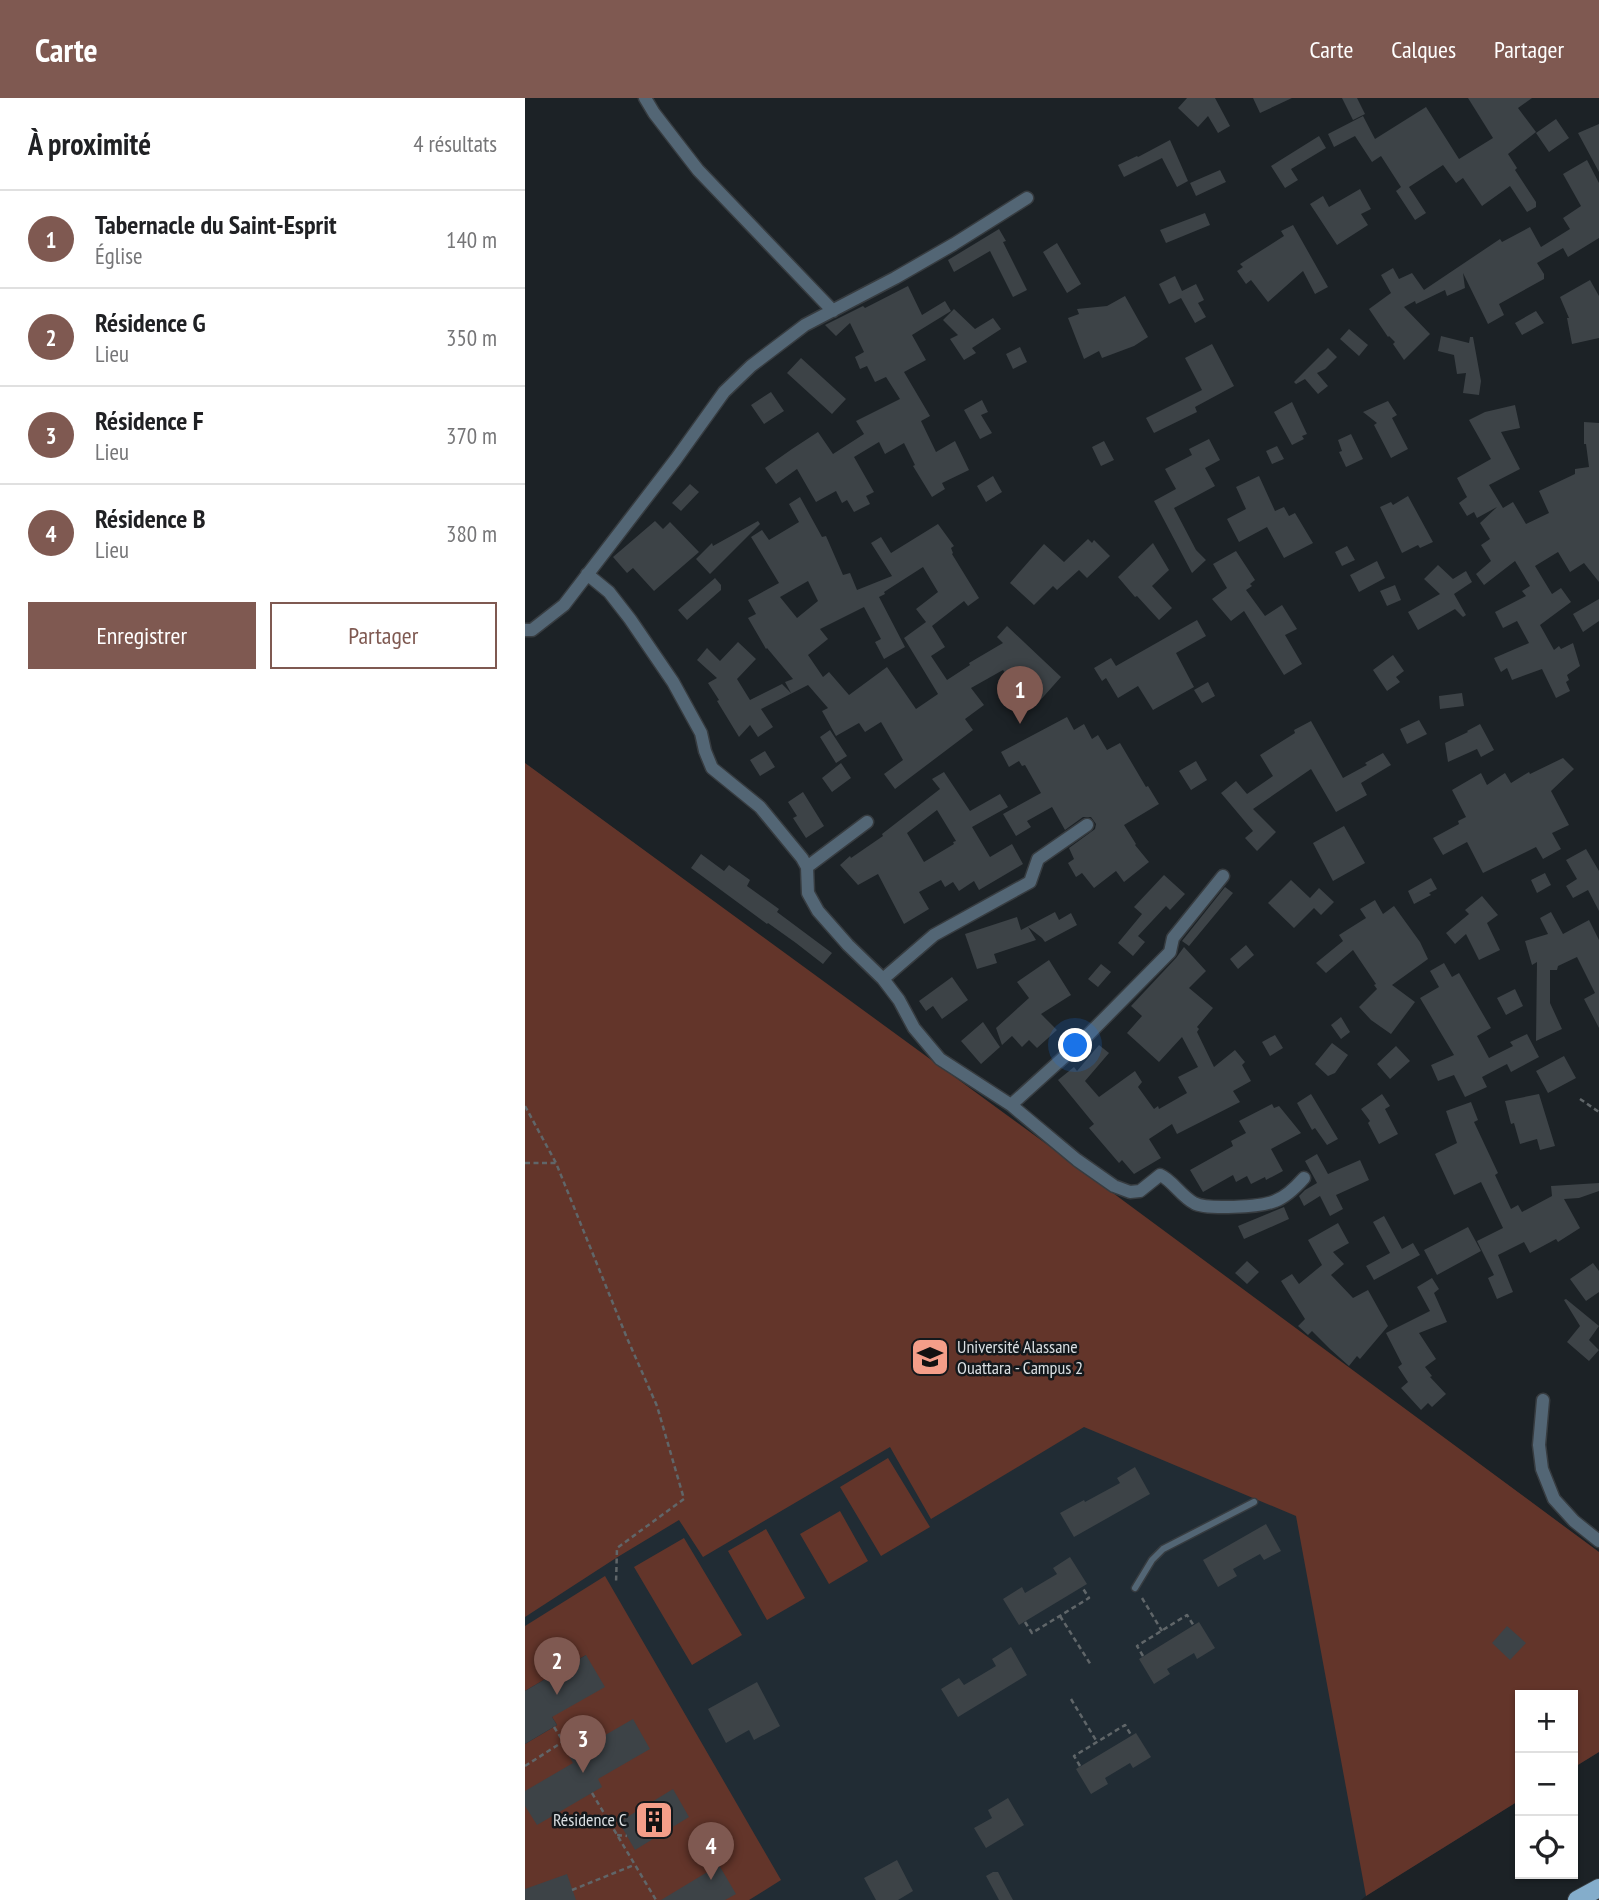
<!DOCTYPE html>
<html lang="fr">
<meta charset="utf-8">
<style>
:root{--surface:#fff;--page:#f6f6f6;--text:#202124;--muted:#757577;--line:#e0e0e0;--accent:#7f5951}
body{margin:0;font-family:"PT Sans Narrow",sans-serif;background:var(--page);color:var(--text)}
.controls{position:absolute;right:21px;bottom:21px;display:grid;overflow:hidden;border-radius:0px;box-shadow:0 2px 5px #0004}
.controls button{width:63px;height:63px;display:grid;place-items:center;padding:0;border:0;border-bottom:2px solid var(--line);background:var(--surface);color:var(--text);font:35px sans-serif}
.you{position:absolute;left:551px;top:948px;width:24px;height:24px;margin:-18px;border:5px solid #fff;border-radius:50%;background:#1a73e8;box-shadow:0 0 0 10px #1a73e833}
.badge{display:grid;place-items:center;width:46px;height:46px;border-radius:50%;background:var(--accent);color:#fff;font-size:23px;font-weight:700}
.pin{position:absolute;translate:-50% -58px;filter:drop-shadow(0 2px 4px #0008)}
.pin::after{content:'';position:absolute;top:37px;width:24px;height:21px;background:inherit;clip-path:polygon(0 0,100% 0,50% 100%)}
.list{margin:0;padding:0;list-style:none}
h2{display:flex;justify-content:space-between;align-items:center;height:91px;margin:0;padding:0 28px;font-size:30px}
h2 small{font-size:23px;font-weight:400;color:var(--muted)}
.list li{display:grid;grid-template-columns:46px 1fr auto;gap:21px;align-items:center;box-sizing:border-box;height:98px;padding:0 28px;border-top:2px solid var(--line)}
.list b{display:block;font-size:26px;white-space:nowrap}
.list p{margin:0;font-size:23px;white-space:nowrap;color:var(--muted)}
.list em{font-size:23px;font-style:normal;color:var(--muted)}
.actions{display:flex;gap:14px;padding:21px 28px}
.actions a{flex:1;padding:16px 0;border:2px solid var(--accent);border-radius:0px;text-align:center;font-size:24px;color:var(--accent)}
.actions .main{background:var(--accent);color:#fff}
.icon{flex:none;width:38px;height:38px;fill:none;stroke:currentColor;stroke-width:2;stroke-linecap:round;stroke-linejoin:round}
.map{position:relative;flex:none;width:1074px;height:1802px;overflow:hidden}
header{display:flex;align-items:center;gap:42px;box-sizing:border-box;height:98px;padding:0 35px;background:var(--accent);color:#fff}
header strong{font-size:33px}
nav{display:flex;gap:38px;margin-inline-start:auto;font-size:24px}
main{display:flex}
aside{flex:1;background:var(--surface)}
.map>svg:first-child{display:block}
</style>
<header>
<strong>Carte</strong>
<nav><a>Carte</a><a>Calques</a><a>Partager</a></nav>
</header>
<main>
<aside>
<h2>À proximité<small>4 résultats</small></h2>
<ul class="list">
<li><span class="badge">1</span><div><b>Tabernacle du Saint-Esprit</b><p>Église</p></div><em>140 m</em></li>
<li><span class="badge">2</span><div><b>Résidence G</b><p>Lieu</p></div><em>350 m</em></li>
<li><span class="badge">3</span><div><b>Résidence F</b><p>Lieu</p></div><em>370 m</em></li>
<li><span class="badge">4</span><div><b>Résidence B</b><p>Lieu</p></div><em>380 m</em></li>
</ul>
<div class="actions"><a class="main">Enregistrer</a><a>Partager</a></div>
</aside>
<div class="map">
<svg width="1074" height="1802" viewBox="0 0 1074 1802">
<rect width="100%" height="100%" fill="#1c2226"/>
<path fill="#212c34" d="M0,665l1074,789v200l-26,16v-73h-53v105l-154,96 -5,4h-836z"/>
<path fill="#63352a" d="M0,665l546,399 528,390v200l-26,16v-73h-53v105l-154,96 -70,-380 -212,-89 -153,92 -41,-72 -187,110 -24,-37 -63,38 -91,59z
M363,1360l42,69 -49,29 -41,-69z
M315,1413l28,50 -39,23 -29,-50z
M241,1431l39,69 -38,22 -39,-69z
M159,1440l58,97 -50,30 -58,-98z
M80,1478l176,304 -32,20h-224v-156l32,-19 -5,-8 34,-62 -61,36v-65z"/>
<path fill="#3d4347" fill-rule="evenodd" d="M662,0h28l15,28 -12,7 -10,-17 -10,11 -20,-19z
M728,0h39l-32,15z
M817,0h15l8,16 -12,6z
M943,0h64l-14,10 18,24 -28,22 9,14 -2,2 21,32v5l-9,5 -17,-26 -28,20 -19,-28 -7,5 -13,-18 -34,22 17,26 -11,7 -19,-29 5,-4 -20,-31 -9,6 -17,-26 -21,11 -6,-13 35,-18 12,23 51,-32 33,52 34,-21z
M1031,21l13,19 -20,14 -13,-19z
M1074,26v48l-21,-39z
M794,38l7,12 -35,21 7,11 -13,8 -14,-22z
M645,42l18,41 -11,6 -15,-29 -38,19 -6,-12 19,-9 1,1z
M1062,62l12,23v55l-31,19 -5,-9 -26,15 7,11v5l-45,25 5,11 -16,9 -25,-51 2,15 -18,8 -2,-6 -29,14 -1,-3 -11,6 26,27 -26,26 -11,-16 2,-2 -6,-6 -1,1 -19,-28 22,-16 -10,-18 12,-7 6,11 13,-6 12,17 76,-51 2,3 28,-15 11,20 29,-18 -7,-11 18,-12 -18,-32z
M695,72l6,12 -30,14 -6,-13z
M835,91l11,20 -10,5 7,11 -31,20 -27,-41 13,-8 6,11z
M680,115l5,12 -44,18 -6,-13z
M768,127l35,62 -13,7 -12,-23 -35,31 -17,-22 -5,4 -9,-13 6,-4 -3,-3 44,-28 -3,-5z
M474,131l7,12 -3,1 24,48 -14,7 -23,-46 -36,21 -6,-12z
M532,145l24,41 -14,9 -24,-41z
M650,178l7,15 14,-7 8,16 -6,3 8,14 -11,6 -14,-25 -12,6 -10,-20z
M1065,182l9,16v42l-27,6 -5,-26h2l-9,-21z
M383,188l14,29 23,-14 6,10 -39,24 14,25 -22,12 26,44 -9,5 15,31 19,-11 14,29 -27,13 3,6 -13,8 -19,-31 2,-1 -11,-22 -19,11 -6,-12 -25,15 20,35 -8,4 4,8 -16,8 -7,-12 -5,3 -6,-12 -20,11 -19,-33 -21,15 -11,-16 27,-19 26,-17 15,22 31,-20 -8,-13 44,-22 -14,-22 -11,5 -8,-16 -7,3 -5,-12 9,-5 -14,-29 -14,13 -11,-11 38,-19 2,2z
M600,198l23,41 -14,9 -32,12 -3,-7 -15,8 -16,-41 11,-4 -2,-5 30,-3z
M429,211l21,20 18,-11 8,11 -29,19 4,5 -12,7 -14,-21 8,-4 -15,-15z
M1011,213l8,12 -22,12 -7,-12z
M824,231l19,16 -9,11 -19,-17z
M916,238l28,7 1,-6h3l8,44 -2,14 -16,-2 3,-20 -9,1 -3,-19 -16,-4z
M687,246l22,42 -39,21 2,5 -43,21 -8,-15 56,-28 -17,-32z
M495,249l7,15 -14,7 -7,-15z
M803,250l9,9 -12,12 -8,4 11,13 -10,8 -13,-15 -9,5 -2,-2z
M276,260l45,41 -14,15 -45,-41z
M246,294l13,19 -20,13 -13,-19z
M457,302l6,12 -7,3 11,18 -12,6 -16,-29z
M863,303l9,14 -5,3 16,31 -17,9 -17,-33 3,-2 -14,-11z
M767,304l15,32 -5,2 2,3 -12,6 -18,-33z
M990,307l5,23 -19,4 19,37 -31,16 14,23 10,-6 13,22 23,-11 -10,-22 36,-17v-5l14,-2 -3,-23h-2v-22l15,1v159l-15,-19 -14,9 -12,-20 -23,14 17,28 9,-6 10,14 -31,23 14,25 5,-4 2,3 12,-6 7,23 -13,9 2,5 -3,2 4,9 -14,7 -14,-29 -30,11 -5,-12 -6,4 -7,-14 35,-15 -12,-22 -14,7 -8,-16 31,-16 -4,-5 8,-5 -15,-25 -31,24 -8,-11 15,-13 -10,-16 9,-6 -10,-16 17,-16 -20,11 -3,-6 -7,4 -8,-13 8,-6 -10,-19 34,-19 -22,-39 16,-8z
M826,336l12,25 -17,8 -7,-15 3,-1 -4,-11z
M684,341l11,21 -15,8 10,18 -41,22 22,42 10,10 -14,13 -38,-72 22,-12 -11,-20 27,-14 -3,-6z
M579,343l10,19 -13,6 -9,-19z
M752,348l7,13 -12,5 -6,-13z
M468,378l9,16 -16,10 -9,-16z
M734,378l16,35 9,-4 5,9 6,-3 18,30 -29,15 -17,-31 -28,15 -12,-23 19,-10 -10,-22z
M165,386l9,8 -18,19 -9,-8z
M883,398l25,46 -13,6 -2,-3 -16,8 -22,-46 11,-5 2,3z
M275,399l22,40 4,-1 17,39 7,-2 7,17 35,-14 -21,-33 10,-6 10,16 47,-29 16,22 -3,2 2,5 -1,1 27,44 -11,8 -4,-5 -32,25 13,21 -14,9 16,24 23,-15 -1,-2 34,-20 -6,-6 10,-11 54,51 -25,28 -27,-26 -6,-9 -32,18 13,17 -19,14 8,11 -78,59 -11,-15 19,-14 -22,-38 -16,10 -6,-9 -23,13 -14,-25 6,-3 -20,-23 -47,24 12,18 -15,10 -8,-12 -11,12 -22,-36 2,-1 -11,-17 9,-5 -20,-18 10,-12 13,13 18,-19 18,17 -19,20 13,21 32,-16 9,9 -6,-11 8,-3 -26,-31 -1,1 -18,-31 8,-4 -8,-14 31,-17 -28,-46 11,-7 7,10 30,-18 -10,-18zM398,469l15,25 -22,17 10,13 -22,16 34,56 -22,15 -29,-42 -38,28 -20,-23 -6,5 -15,-22 20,-16 -8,-10 44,-22 17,32 -6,3 9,17 21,-12 -26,-50 6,-3 -1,-2zM283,483l10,20 -21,17 -17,-21z
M130,423l8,8 7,-7 29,30 -45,39 -21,-23 -6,5 -14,-16z
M233,423l2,3 -50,50 -14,-15 16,-16 1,3z
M563,441l4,4 2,-3 16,16 -23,22 -8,-8 -22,20 -4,-4 -19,19 -24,-22 34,-39 20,18z
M628,445l16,27 -17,16 20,22 -13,12 -22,-24 -2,1 -17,-20z
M822,448l8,14 -13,6 -7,-14z
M711,453l19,29 -5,4 2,2 -6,4 19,26 17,-11 15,24 -12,6 17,29 -18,11 -40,-64 -13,10 -19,-22 15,-11 -14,-24z
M852,463l8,17 -26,14 -9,-17z
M913,467l15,14 13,-8 6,11 -18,12 12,21 -3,2 -8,-8 -37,21 -10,-18 32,-18 -16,-15z
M190,480l6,7v5l-34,30 -9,-10z
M870,487l6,15 -14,6 -7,-15z
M1074,501v22l-16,11 -10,-18z
M672,522l9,16 -30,17 18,34 -41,23 -15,-24 -20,12 -12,-20 -4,3 -8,-13 17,-10 5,8z
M868,557l11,16 -8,6 4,5 -13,9 -14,-21z
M683,584l7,14 -13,7 -8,-13z
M937,595l2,13 -24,3 -1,-13z
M542,619l7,13 10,-6 8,15 6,-4 9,15 13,-7 26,44 2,-1 11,18 -35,21 12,19 -1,1 14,17 -25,20 -8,-11 -22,17 -12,-15 -6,4 -8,-14 6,-4 -5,-11 26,-19 1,-5 -5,-7h-8l-18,13 -13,-23 -25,14 4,6 -15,9 -13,-22 38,-21 -16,-28 -3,1 -3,-5 -10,6 -8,-15z
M894,622l8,14 -20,10 -7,-15z
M786,623l32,57 24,-13 -2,-2 18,-10 8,12 -30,18 6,12 -31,17 -25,-43 -58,40 23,23 -19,19 -12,-13 8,-7 -32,-38 15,-12 11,13 26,-18 -13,-21 35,-22 -1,-3z
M955,626l14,26 -13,7 -4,-8 -29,13 -3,-19 23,-11 -1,-1z
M305,632l17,26 -11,7 -16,-26z
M240,653l10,16 -15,9 -10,-16z
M1038,660l11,11 -23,22 18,34 -17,8 9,16 -18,10 -7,-12 -53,26 -16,-31 -24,13 -10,-17 26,-14 -1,-3 8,-4 -14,-27 29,-17 6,12 18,-12 6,10 18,-11 1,2z
M671,663l11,19 -16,10 -12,-19z
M316,665l10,15 -19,14 -10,-14z
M419,674l26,39 30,-17 8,13 -36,20 18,30 22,-13 11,20 -44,26 -5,-9 -15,10 -6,-9 -8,5 -4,-7 -22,12 10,17 -25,15 -26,-50 -20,11 -18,-20 10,-9 1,2 32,-22 -1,-2 58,-45 -8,-10zM412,712l19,31 -3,1 1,2 -30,18 -17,-29z
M278,694l21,34 -18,12 -13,-20 4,-2 -9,-14z
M819,728l21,37 -32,18 -20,-38z
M1061,751l13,22v40l-11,-21 -15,8 -7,-12 11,-7 -11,-19z
M176,756l23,17 5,-6 21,15 -3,6 32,23 -2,3 55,41 -9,11 -27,-21 -28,-20 -1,1 -76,-56z
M1020,775l6,12 -14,8 -6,-13z
M639,777l21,19 -15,16 -4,-4 -28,30 7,6 -12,14 -15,-13 24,-29 -8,-7z
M906,780l6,11 -8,4 2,2 -17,9 -6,-13z
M766,782l19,18 9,-10 15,14 -13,13 -7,-7 -20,20 -26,-25z
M700,789l8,6 -44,53 -7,-5z
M957,798l16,19 -11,8 13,27 -21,10 -13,-26 -11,10 -9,-11 23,-19 -4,-4z
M850,802l8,14 11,-8 26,36 8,17 -36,26 23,17 -24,32 -20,-14 -12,-13 18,-18 -3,-4 2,-1 -23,-34 -27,23 -10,-10 27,-22 -4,-6 27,-17 -6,-9z
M530,814l4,8 12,-7 6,12 -32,17 -3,-4 -14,-11 8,13 -42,14 3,9 -20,6 -12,-35 52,-17 4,13z
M1026,814l12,22 26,-14 10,20v88l-15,-29 11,-6 -18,-36 -19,9 -1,4h-7v33l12,26 -26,12 1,-79 -5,3 -7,-24 23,-7 -8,-16z
M721,847l8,10 -16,14 -8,-10z
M659,849l22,24 -17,17 24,20 -16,19 2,2 -2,3 17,35 21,-17 10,12 -3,3 9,16 -18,10 7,11 -63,32 -5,-10 -23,15 12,19 -27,16 -12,-14 -3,3 -30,-35 5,-4 -36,-44 16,-13 3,4 22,-26 10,8 -24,28 14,16 36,-26 7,11 -4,5 16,22 4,-3 1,3 28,-16 -9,-16 20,-10 -16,-30 -23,25 -32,-29 15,-17 -11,-10 45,-48z
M524,862l22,35 -30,19 16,16 -20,18 -8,-8 -7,7 -10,-11 -10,9 -6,-17 33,-30 -12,-16z
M919,865l8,14 7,-4 32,55 -14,8 12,22 24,-12 -3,-4 17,-8 12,23 -28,15 -4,-8 -25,13 5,10 -22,10 -11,-22 -16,6 -7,-16 23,-10 -34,-57 19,-11 -9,-16z
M576,866l10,8 -13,15 -10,-8z
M427,879l16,23 -26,19 -9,-13 -7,5 -7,-10z
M990,891l8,17 -17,9 -9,-17z
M816,919l9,15 -9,7 -10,-14z
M458,924l17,25 -19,17 -20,-23z
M750,937l8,13 -13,8 -8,-14z
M807,945l16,12 -13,18 -7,3 -13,-12z
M871,948l14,15 -20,18 -13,-15z
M1039,958l12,22 -28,15 -12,-22z
M786,996l27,45 -11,6 -12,-17 -3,2 -15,-27z
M857,996l8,12 -5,3 13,25 -19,10 -11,-21 2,-2 -9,-12z
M1014,996l16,52 -15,4 -3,-11 -17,5 -6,-21 -3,1 -6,-23z
M946,1004l7,18 -4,2 24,51 -3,2 16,34 7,-4 4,7 30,-16 -1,-10 48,-3v8l-20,7 -15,1 16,29 -22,14 -2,-3 -26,14 -6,-11 -26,13 15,37 -16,7 -9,-21 6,-3 -17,-34 26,-13 -22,-46 -27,13 -19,-41 22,-11 -11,-32z
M747,1006l2,4 5,-2 22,27 -30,16 12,22 -17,9 -1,-3 -14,7 -4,-8 -11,6 -3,-7 -30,17 -13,-22 43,-24 -2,-5 15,-8 -7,-12z
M792,1056l11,20 32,-14 9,20 -33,15 7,14 -13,7 -10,-20 -16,10 -5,-10 6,-6 12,-7 -12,-22z
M759,1109l5,12 -45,20 -6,-13z
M859,1118l18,33 11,-6 7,12 -46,25 -8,-14 24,-13 -17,-31z
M813,1125l11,20 -16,9 11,12 -13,11 22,23 15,-8 20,36 -28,33 -3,-3 -8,10 -19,-17 -18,-18 -4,4 -10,-9 7,-7 -24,-38 11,-7 7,10 23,-19 -14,-25z
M943,1129l13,24 -44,24 -13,-25z
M722,1163l12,11 -12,12 -12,-11z
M1068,1165l6,8v21l-13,9 -16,-22z
M907,1180l7,11 -5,4 13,29 -28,11 17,26 -11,8 7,9 -2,1 16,17 -14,13 -4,-4 -7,7 -20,-22 7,-6 -10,-15 4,-3 -16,-31 44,-22 -13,-24z
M1041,1201l33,27 -10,14 10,10 -10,11 -22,-19 13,-16 -16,-26z
M610,1369l15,27 -76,43 -14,-24 24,-13 1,2 35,-19 -3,-5z
M741,1426l15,27 -17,9 -4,-6 -27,15 4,7 -19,11 -15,-27z
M545,1459l17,27 -68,41 -16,-26 19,-12 3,6 32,-19 -4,-6z
M674,1524l16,26 -18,11 -3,-6 -27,16 3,5 -16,10 -15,-25z
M982,1528l19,17 -16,17 -18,-17z
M486,1549l16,28 -69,42 -17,-28 18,-11 5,7 17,-10 15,-9 -4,-7z
M61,1557l19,32 -53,30 5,8 -32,19v-53z
M232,1584l23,44 -26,14 -5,-10 -23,13 -18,-34z
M108,1621l17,30 -52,30 4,8 -65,38 -12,-19v-15l48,-28 -4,-7z
M611,1635l15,24 -18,11 -3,-5 -25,15 3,6 -17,10 -15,-25z
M148,1691l16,28 -54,33 -16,-28z
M483,1700l16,27 -38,23 -12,-20 18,-10 -4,-8z
M372,1762l16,31 -15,9h-22l-12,-22z
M194,1767l17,29 -11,6h-64z
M468,1774h5l15,28h-14l-13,-24z
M42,1776l9,26h-51v-11z"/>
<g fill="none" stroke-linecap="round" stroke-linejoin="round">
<defs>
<path id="service" d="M610,1490l17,-28 11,-11 91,-47"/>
<path id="minor" d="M120,0l9,15 44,57 135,141
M62,476l22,18 21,27 43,63 28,51 4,18 7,17 48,39 42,51 5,9 1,26 10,18 30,34 35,34 16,21 15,28 26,31 71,46 66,55 37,26 16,6 10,-1 20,-16c11,4 21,21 34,28 12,7 67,4 81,-2 11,-4 21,-14 29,-23
M0,532h7l32,-25 112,-146 48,-67 27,-26 54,-41 90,-47 59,-34 73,-46
M282,769l60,-45
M358,881l51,-44 96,-53 8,-23 49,-34
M486,1007l74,-67 85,-86 3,-14 50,-62
M1018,1302l-4,45 3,24 12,30 20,22 25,20"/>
<path id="primary" d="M1052,1802l22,-12"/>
</defs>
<use href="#service" stroke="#373c40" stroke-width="9"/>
<use href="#minor" stroke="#373c40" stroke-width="15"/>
<use href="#primary" stroke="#373c40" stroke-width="20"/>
<path stroke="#606669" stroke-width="2.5" stroke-dasharray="5 3.5" stroke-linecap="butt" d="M1055,1001l19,13
M0,1008l31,57 71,175 30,68 27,93 -67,49 -1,36
M0,1065h31
M617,1500l20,33
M535,1518l31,49
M500,1524l7,11 57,-35 -7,-11
M618,1558l-6,-10 50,-31 7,11
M546,1601l26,43
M29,1629l18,28
M0,1668l39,-25
M555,1668l-6,-10 51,-31 6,10
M67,1695l64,107
M92,1737l10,1
M47,1792l62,-25"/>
<use href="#service" stroke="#536675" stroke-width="6"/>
<use href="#minor" stroke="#536675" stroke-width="12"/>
<use href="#primary" stroke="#84adcb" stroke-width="18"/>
</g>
<defs>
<symbol id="university-square" viewBox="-11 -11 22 22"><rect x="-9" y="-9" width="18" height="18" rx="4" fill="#f49e89" stroke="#13181c"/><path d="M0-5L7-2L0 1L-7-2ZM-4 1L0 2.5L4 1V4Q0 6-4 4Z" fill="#111"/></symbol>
<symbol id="building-square" viewBox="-11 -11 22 22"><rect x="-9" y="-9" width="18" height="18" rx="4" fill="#f49e89" stroke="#13181c"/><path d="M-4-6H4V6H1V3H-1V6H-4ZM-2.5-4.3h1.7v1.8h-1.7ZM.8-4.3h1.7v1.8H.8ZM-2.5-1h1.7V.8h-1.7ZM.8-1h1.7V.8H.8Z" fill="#111"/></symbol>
</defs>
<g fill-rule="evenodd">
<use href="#university-square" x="383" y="1237" width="44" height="44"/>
<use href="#building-square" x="107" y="1700" width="44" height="44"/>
</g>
<g text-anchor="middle" stroke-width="5" stroke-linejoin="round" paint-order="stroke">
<g font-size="18" fill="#dbdfe2" stroke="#13181c" text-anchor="start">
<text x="432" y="1255">Université Alassane<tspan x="432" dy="21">Ouattara - Campus 2</tspan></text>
<text x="102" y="1728" text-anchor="end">Résidence C</text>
</g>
</g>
</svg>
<div class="controls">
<button>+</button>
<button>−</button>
<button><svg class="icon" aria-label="locate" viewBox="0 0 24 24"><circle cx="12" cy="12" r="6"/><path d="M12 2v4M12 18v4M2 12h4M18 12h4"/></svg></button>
</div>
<div class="you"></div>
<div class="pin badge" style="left:495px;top:626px">1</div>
<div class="pin badge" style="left:32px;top:1597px">2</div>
<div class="pin badge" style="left:58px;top:1675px">3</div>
<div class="pin badge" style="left:186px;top:1782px">4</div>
</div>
</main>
